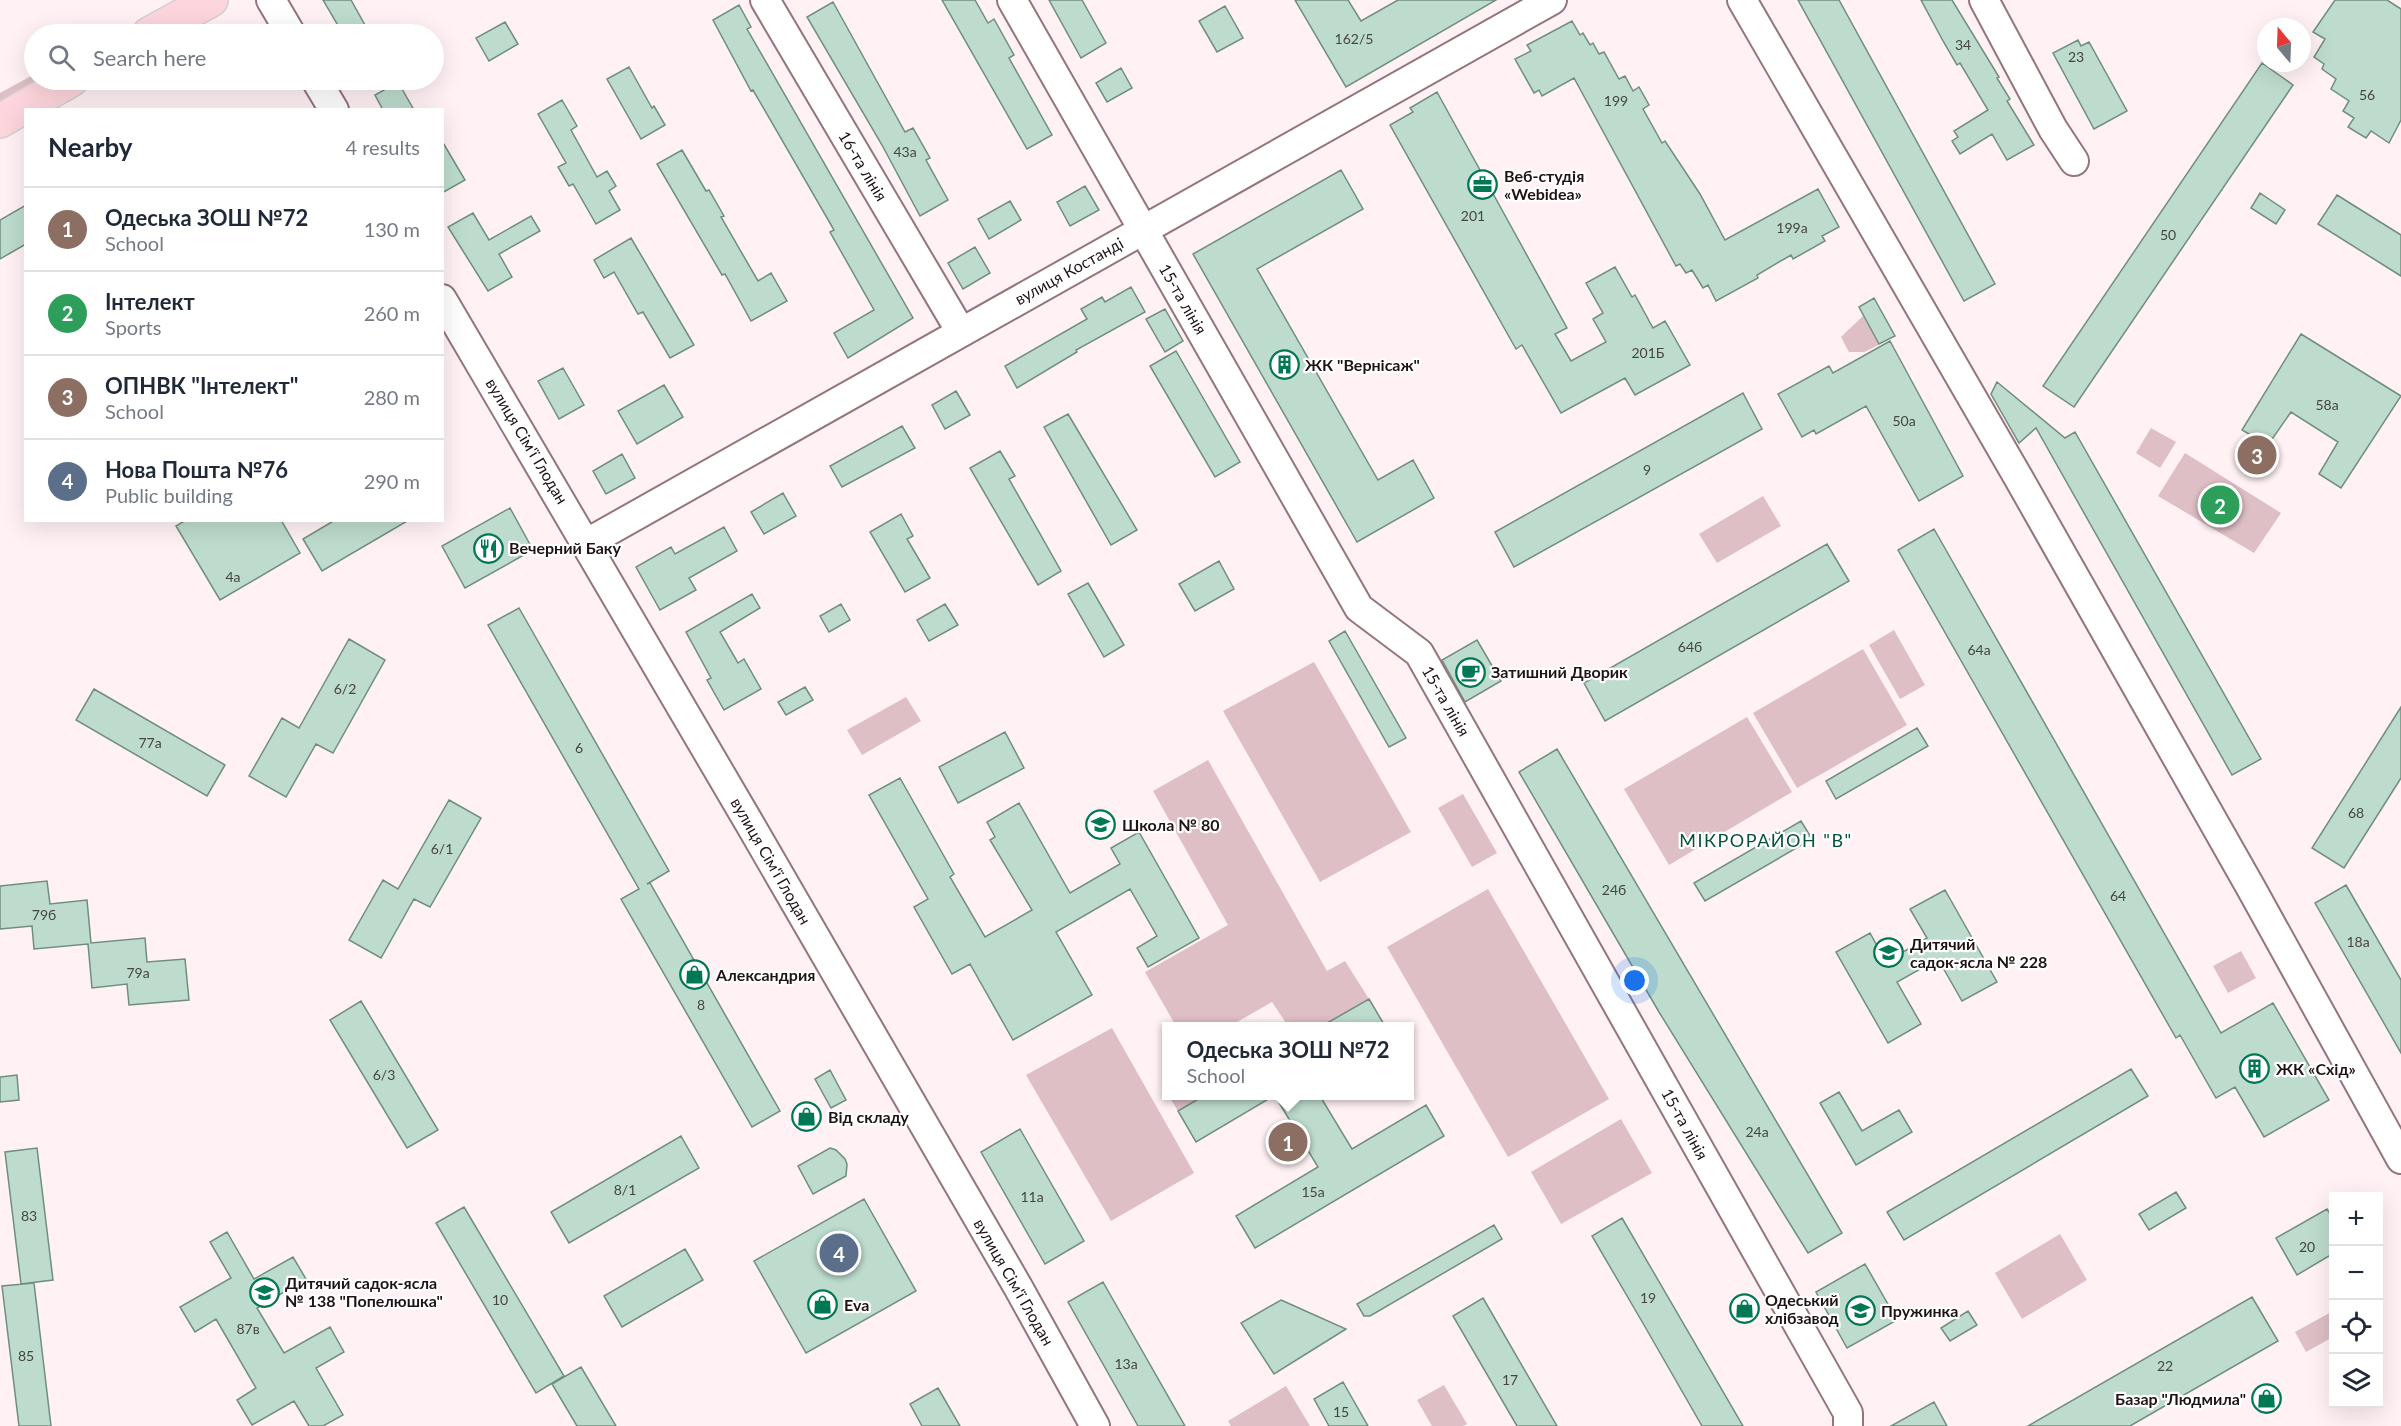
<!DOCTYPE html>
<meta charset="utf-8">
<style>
:root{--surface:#fff;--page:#f2f2f3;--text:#1f2937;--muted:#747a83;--line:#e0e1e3;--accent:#ea580c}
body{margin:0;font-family:Lato,sans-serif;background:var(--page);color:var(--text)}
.controls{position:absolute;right:18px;bottom:18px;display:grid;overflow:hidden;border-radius:0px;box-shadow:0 6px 24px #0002}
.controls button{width:54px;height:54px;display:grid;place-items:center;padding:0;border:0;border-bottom:2px solid var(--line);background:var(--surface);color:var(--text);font:30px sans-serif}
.compass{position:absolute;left:2257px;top:18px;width:54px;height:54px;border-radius:50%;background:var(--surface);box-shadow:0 6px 24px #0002;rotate:341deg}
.you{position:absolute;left:1635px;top:981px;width:21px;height:21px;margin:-15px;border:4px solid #fff;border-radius:50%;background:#1a73e8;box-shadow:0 0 0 9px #1a73e833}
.badge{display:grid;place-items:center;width:39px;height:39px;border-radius:50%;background:var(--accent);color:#fff;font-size:20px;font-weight:700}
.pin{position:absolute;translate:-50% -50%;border:3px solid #fff;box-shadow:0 2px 6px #0006}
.popup{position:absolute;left:1162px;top:1022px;width:252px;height:78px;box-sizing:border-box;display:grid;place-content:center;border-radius:0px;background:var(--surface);filter:drop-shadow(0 2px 4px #0005);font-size:20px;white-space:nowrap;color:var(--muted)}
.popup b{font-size:22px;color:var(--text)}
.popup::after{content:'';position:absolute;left:50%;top:100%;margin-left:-12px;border:12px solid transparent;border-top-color:var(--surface)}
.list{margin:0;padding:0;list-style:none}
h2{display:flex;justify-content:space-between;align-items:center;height:78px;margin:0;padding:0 24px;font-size:26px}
h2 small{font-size:20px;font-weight:400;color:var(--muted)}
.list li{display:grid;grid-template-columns:39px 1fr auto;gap:18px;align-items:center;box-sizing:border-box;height:84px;padding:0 24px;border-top:2px solid var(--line)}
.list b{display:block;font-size:22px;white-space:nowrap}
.list p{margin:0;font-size:20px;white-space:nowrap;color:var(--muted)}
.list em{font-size:20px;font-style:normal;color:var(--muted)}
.icon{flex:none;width:33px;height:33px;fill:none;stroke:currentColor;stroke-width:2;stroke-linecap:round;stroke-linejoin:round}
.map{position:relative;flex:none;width:2401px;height:1426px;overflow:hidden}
.search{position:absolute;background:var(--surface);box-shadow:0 6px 24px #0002;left:24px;top:24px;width:420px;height:66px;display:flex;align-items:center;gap:15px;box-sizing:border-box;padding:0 21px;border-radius:33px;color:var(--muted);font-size:22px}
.panel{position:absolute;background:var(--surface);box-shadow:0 6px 24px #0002;left:24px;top:108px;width:420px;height:414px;border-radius:0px}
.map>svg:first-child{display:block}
</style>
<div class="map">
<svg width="2401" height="1426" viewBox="0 0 2401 1426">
<rect width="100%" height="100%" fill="#fff1f4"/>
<path fill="#debfc5" d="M33,75l5,8 -38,22v-12z
M1863,316l16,29 -15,7h-15l-8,-15z
M2151,428l25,14 -16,26 -24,-15z
M2185,453l96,60 -27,40 -96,-57z
M1763,496l18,30 -64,37 -18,-29z
M1894,630l31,55 -25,14 -31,-54z
M1863,649l44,76 -110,63 -44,-75z
M1314,662l97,170 -91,50 -97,-171z
M906,697l15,24 -59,34 -15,-25z
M1747,717l45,75 -123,73 -45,-76z
M1208,760l119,211 18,-10 24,38 -47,27h-34l-16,-24 -42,24h-54l-31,-54 83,-47 -75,-134z
M1463,794l34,59 -25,14 -34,-59z
M1488,889l121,210 -101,58 -121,-210z
M2241,951l15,27 -28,15 -15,-27z
M1112,1028l82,145 -83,48 -85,-146z
M1169,1096h36l-27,15z
M1621,1119l31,54 -91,51 -30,-52z
M2060,1234l27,46 -65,39 -27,-46z
M2333,1311v26l-27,15 -11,-20z
M1444,1385l23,39 -4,2h-31l-15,-26z
M1286,1386l24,40h-79l-3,-5z"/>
<path fill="#bddccd" stroke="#708e7f" stroke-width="1.5" d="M323,0h28l19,34h-27z
M942,0h33l13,23 6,-4 20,36 -5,3 43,77 -25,14z
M1049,0h33l24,43 -25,15z
M1295,0h53l13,21 37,-21h98l-150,87z
M1798,0h41l156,284 -31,17z
M1921,0h31l47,77 -2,1 13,21 -3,2 27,44 -27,15 -15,-26 -32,20 -8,-13 6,-4 -4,-6 34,-21 -28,-47 -3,2 -14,-24z
M2335,0h52l14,9v111l-12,23 -18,-12 -5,7 -18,-11 6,-9 -11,-7 6,-10 -18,-12 5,-10 -14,-10 2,-5 -10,-7 11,-18 -12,-7z
M833,2l72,130 8,-4 17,30 -4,2 22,40 -28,16 -38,-71 -75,-128z
M739,5l12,22 -4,2 166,289 -65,40 -14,-25 40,-23 -44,-78 4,-2 -81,-140 -2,1 -38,-71z
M1225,6l18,32 -26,14 -18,-31z
M1572,21l8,14 3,-2 7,12 3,-2 6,11 5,-2 15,27 6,-3 8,15 6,-4 10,18 -6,4 19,34 3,-2 35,53 25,46 93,-51 21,38 -17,9 3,5 -32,18 -2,-4 -34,20 1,3 -42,23 -8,-16 -5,3 -11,-18 -6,3 -6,-9 -4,2 -102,-188 -32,18 -3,-6 -5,3 -19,-34 16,-8 -4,-6z
M505,22l13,22 -29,17 -13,-23z
M2078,40l3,6 8,-4 38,69 -33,18 -41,-76z
M2262,63l31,22 -219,322 -31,-21z
M629,67l23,41 2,-2 11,19 -24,14 -34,-60z
M1121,68l11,20 -25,14 -11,-19z
M398,82l16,28h-31l-8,-15z
M1437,92l130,236 -12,6 16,27 35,-19 -13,-23 10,-6 -17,-30 29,-16 17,30 3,-2 18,33 12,-7 25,44 -55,30 -10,-17 -64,35 -39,-68 -6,4 -126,-224 23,-13 -3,-4z
M562,100l15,26 -6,4 26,47 10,-6 9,15 -7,5 11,19 -24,14 -23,-40 -4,2 -11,-19 8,-4 -28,-49z
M442,141l23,39 -23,13z
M682,150l24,41 3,-1 15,26 -3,1 37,64 13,-8 16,28 -36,20 -26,-47 -3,1 -65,-111z
M1341,170l22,39 -106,60 121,211 35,-20 21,38 -77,44 -164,-288z
M1085,186l14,24 -29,16 -13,-24z
M2260,193l25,17 -9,14 -25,-16z
M2337,195l64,40v41l-83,-52z
M1010,201l11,19 -32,19 -11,-20z
M26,205v39l-26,15v-39z
M473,213l16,27 42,-24 9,15 -41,23 13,23 -24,14 -40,-64z
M631,238l63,107 -24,13 -27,-46 -5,2 -24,-42 -10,6 -10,-18z
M975,247l15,26 -27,16 -15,-26z
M1131,287l14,25 -69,38 1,2 -60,36 -12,-22 82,-47 -6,-10 21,-12 3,5z
M1874,298l21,38 -16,8 -20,-37z
M1165,309l18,32 -18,11 -19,-33z
M2301,334l100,62 -60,92 -22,-14 19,-32 -47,-30 -23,33 -26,-15z
M1890,341l73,135 -44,25 -53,-95 -50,28 -2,-4 -12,7 -24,-43 51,-28 4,7z
M1176,351l64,111 -25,15 -65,-111z
M563,368l21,37 -25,14 -21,-38z
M1997,382l68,56 10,-6 186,327 -29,16 -196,-347 -17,15 -28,-49z
M664,385l19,32 -46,27 -19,-33z
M956,391l14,24 -25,14 -13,-24z
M1743,393l19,36 -248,138 -19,-35z
M1068,414l69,116 -26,15 -67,-118z
M902,426l13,22 -73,39 -12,-21z
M1000,451l15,25 -6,3 52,92 -23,14 -68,-117z
M622,454l13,24 -29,16 -13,-23z
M783,493l13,23 -32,18 -13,-22z
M510,508l23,42 -68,38 -23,-42z
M901,514l12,22 -6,3 23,39 -25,14 -35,-60z
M186,520h95l19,33 -80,47 -44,-74z
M335,520h74l-87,51 -19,-32z
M724,527l13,24 -48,27 7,12 -36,20 -24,-43 35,-20 4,7z
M1934,529l287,504 52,-30 56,97 -65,37 -29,-50 -19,11 -36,-63 -4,3 -278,-488z
M1827,544l22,37 -244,140 -21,-38z
M1219,561l15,28 -39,22 -16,-27z
M1088,583l36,62 -20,12 -36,-63z
M752,594l8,14 -40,24 18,31 6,-4 17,30 -37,21 -17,-30 4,-2 -25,-46z
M841,604l9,16 -21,12 -9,-16z
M945,604l13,21 -29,16 -12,-21z
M519,608l150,263 -22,13 3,-1 130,228 -28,16 -131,-228 18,-10 -151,-264z
M1345,631l61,107 -17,9 -60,-106z
M349,639l36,21 -52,93 -17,-9 -30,53 -37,-21 33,-58 17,10z
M1477,640l24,41 -36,21 -23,-42z
M805,687l8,13 -27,15 -8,-13z
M94,689l131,76 -18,31 -131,-76z
M2401,707v71l-57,90 -32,-20z
M1917,728l11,18 -92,53 -10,-18z
M1005,732l19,36 -66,35 -19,-36z
M1557,749l285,484 -34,20 -149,-241 -140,-240z
M900,778l54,96 -4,3 35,60 47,-27 -42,-70 5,-3 -8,-15 32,-19 51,90 50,-29 -9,-16 28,-16 60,106 -51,29 -11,-19 20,-12 -27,-47 -74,43 36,63 -79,45 -43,-76 -18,10 -38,-67 14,-8 -59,-104z
M449,800l32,18 -51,89 -16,-8 -33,59 -32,-18 34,-60 15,9z
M1801,821l11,18 -107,62 -11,-18z
M47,881l3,23 37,-4 4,43 54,-5 2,24 38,-3 4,41 -60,5 -2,-21 -35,4 -4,-44 -54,5 -2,-23 -32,3v-43z
M2346,885l55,95v73l-86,-150z
M1945,890l52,92 -35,19 -24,-42 -41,23 24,42 -33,19 -52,-91 34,-19 16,29 41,-24 -17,-29z
M1369,999l16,27h-63z
M361,1001l77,129 -31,18 -77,-128z
M2131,1069l17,27 -244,144 -17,-28z
M830,1070l16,30 -15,8 -16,-29z
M17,1075l2,25 -19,2v-25z
M1839,1092l23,39 37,-21 13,22 -56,33 -36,-62z
M1205,1095h70l-79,47 -18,-31z
M1275,1096h45l32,53 74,-44 18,31 -189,112 -19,-32 82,-49z
M1020,1129l64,112 -39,23 -64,-112z
M681,1136l18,32 -130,75 -18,-31z
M37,1148l16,132 -32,4 -16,-132z
M830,1148l6,2 9,9 2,5 -1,12 -33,18 -15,-28z
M2176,1192l10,16 -37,22 -10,-16z
M864,1199l52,92 -110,62 -52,-92z
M464,1207l100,169 -28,17 -100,-170z
M2327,1209l7,11v33l-37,22 -21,-37z
M1622,1218l121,208h-41l-58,-101 -52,-89z
M1494,1225l8,14 -132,77h-6l-7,-12z
M227,1232l27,47 39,-22 13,22 -49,29 27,45 46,-26 14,25 -28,16 27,47 -20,11h-14l-15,-25 -42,24 -15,-25 19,-12 -40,-69 -21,13 -15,-25 51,-29 -21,-36z
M685,1249l18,31 -81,47 -18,-31z
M1865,1264l32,56 -50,28 -31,-56z
M1103,1282l82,144h-47l-70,-124z
M34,1283l17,143h-32l-17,-140z
M2252,1297l26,44 -148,85h-102z
M1483,1298l74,128h-40l-64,-110z
M1281,1300l65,29 -72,45 -33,-51z
M1968,1311l9,14 -27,16 -9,-13z
M581,1367l35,59h-39l-25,-42z
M1343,1382l25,44h-39l-15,-27z
M938,1388l22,38h-38l-12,-22z
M1934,1402l13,24h-56z"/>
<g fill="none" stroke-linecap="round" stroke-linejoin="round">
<defs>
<path id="minor" d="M271,0l20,34
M765,0l196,332
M1012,0l347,608 60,45 4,7 425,753v13
M1742,0l276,477 233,411 150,271
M1984,0l69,129 21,32
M316,80l18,30
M442,299l309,527 267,461 77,139
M587,543l965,-543"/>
<path id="major" d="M149,34l62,-34
M0,121l71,-41"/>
</defs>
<use href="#minor" stroke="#94757c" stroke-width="32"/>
<use href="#major" stroke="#d2d0d0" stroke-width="36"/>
<use href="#minor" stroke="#fff" stroke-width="28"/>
<use href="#major" stroke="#fdd5dd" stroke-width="33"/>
</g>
<defs>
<symbol id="office-ring" viewBox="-11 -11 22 22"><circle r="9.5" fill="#fff" stroke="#007854" stroke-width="1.5"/><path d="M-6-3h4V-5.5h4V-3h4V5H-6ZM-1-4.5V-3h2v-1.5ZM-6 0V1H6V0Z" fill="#007854"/></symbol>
<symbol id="building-ring" viewBox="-11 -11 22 22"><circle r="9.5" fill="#fff" stroke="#007854" stroke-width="1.5"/><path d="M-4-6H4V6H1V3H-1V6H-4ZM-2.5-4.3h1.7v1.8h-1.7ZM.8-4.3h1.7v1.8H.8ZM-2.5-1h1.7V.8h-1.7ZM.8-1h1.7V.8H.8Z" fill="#007854"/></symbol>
<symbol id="restaurant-ring" viewBox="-11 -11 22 22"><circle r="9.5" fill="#fff" stroke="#007854" stroke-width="1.5"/><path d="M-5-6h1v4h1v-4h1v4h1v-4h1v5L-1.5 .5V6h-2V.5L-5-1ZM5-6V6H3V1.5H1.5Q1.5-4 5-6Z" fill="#007854"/></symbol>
<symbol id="cafe-ring" viewBox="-11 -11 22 22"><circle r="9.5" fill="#fff" stroke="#007854" stroke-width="1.5"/><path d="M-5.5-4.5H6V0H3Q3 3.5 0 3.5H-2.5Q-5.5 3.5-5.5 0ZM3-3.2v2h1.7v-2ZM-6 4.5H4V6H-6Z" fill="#007854"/></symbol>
<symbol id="school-ring" viewBox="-11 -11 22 22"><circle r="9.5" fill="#fff" stroke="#007854" stroke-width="1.5"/><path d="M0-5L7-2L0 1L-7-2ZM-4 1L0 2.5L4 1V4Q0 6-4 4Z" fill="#007854"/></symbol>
<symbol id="shop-ring" viewBox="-11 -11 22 22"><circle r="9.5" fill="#fff" stroke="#007854" stroke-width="1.5"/><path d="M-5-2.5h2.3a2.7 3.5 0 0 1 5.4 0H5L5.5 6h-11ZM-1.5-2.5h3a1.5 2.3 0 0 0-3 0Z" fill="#007854"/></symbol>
</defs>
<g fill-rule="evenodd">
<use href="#office-ring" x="1466" y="168" width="33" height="33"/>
<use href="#building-ring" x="1268" y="348" width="33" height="33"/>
<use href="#restaurant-ring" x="472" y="532" width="33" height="33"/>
<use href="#cafe-ring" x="1454" y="656" width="33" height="33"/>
<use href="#school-ring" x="1084" y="808" width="33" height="33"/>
<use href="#school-ring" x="1872" y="936" width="33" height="33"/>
<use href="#shop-ring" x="678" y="958" width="33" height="33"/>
<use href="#building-ring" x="2238" y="1052" width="33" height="33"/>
<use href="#shop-ring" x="790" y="1100" width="33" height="33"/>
<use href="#school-ring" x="248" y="1276" width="33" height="33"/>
<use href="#shop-ring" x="806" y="1288" width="33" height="33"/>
<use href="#shop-ring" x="1728" y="1292" width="33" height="33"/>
<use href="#school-ring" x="1844" y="1294" width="33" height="33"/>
<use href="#shop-ring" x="2250" y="1382" width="33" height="33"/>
</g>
<g text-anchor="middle" stroke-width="4.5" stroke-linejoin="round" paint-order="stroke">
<g font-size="14" fill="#464544">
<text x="1354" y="44">162/5</text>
<text x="1963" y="50">34</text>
<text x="2076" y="62">23</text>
<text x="2367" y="100">56</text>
<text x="1616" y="106">199</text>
<text x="905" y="157">43а</text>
<text x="1473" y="221">201</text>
<text x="1792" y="233">199а</text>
<text x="2168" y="240">50</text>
<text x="1648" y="358">201Б</text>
<text x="2327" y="410">58а</text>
<text x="1904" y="426">50а</text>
<text x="1647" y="475">9</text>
<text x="233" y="582">4а</text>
<text x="1690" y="652">64б</text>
<text x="1979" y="655">64а</text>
<text x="345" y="694">6/2</text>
<text x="150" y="748">77а</text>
<text x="579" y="753">6</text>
<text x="2356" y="818">68</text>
<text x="442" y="854">6/1</text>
<text x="1614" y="895">24б</text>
<text x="2118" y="901">64</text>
<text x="44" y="920">79б</text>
<text x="2358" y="947">18а</text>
<text x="138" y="978">79а</text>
<text x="701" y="1010">8</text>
<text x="384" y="1080">6/3</text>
<text x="1757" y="1137">24а</text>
<text x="625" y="1195">8/1</text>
<text x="1313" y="1197">15а</text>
<text x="1032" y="1202">11а</text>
<text x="29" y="1221">83</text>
<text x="2307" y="1252">20</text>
<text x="1648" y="1303">19</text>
<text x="500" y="1305">10</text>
<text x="248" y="1334">87в</text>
<text x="26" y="1361">85</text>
<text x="1126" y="1369">13а</text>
<text x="2165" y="1371">22</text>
<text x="1510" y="1385">17</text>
<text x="1341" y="1417">15</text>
</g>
<g font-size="16" fill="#1f1316" stroke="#fff">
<text transform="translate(863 166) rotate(59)" y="6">16-та лінія</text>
<text transform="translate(1069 271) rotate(-29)" y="6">вулиця Костанді</text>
<text transform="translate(1183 299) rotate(60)" y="6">15-та лінія</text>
<text transform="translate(527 441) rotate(59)" y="6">вулиця Сім'ї Глодан</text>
<text transform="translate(1446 701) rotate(60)" y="6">15-та лінія</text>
<text transform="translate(771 861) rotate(60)" y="6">вулиця Сім'ї Глодан</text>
<text transform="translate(1685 1124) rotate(61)" y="6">15-та лінія</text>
<text transform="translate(1014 1282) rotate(60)" y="6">вулиця Сім'ї Глодан</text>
</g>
<g font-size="16" font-weight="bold" fill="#1f1316" stroke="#fff" text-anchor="start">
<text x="1504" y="182">Веб-студія<tspan x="1504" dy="18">«Webidea»</tspan></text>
<text x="1305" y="371">ЖК "Вернісаж"</text>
<text x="509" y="554">Вечерний Баку</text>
<text x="1491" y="678">Затишний Дворик</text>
<text x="1122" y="831">Школа № 80</text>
<text x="1910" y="950">Дитячий<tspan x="1910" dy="18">садок-ясла № 228</tspan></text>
<text x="716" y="981">Александрия</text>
<text x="2276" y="1075">ЖК «Схід»</text>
<text x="828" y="1123">Від складу</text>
<text x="285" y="1289">Дитячий садок-ясла<tspan x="285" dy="18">№ 138 "Попелюшка"</tspan></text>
<text x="1765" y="1306">Одеський<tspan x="1765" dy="18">хлібзавод</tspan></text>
<text x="844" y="1311">Eva</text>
<text x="1881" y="1317">Пружинка</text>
<text x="2246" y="1405" text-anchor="end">Базар "Людмила"</text>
</g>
<g font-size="18" letter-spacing="1.5" fill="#07523a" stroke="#fff">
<text x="1766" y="847">МІКРОРАЙОН "В"</text>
</g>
</g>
</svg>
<div class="controls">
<button>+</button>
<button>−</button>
<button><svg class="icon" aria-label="locate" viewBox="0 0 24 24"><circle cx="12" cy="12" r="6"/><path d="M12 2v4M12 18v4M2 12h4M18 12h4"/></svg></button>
<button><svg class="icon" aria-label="layers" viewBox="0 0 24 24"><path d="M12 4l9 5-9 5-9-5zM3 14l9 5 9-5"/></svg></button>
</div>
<svg class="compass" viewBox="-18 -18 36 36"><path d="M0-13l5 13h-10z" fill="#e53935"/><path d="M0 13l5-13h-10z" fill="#747a83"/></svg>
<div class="you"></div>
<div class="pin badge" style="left:1288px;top:1142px;background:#8d6e63">1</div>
<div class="popup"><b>Одеська ЗОШ №72</b>School</div>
<div class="pin badge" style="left:2220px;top:505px;background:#2e9e5b">2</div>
<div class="pin badge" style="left:2257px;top:455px;background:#8d6e63">3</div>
<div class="pin badge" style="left:839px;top:1253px;background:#5c6f8a">4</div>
<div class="search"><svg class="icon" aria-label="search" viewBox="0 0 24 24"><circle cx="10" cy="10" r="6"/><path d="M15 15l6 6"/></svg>Search here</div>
<section class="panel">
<h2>Nearby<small>4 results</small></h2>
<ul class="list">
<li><span class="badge" style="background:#8d6e63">1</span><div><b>Одеська ЗОШ №72</b><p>School</p></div><em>130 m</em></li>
<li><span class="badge" style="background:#2e9e5b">2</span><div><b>Інтелект</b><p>Sports</p></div><em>260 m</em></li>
<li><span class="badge" style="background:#8d6e63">3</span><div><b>ОПНВК &quot;Інтелект&quot;</b><p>School</p></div><em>280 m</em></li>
<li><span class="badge" style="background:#5c6f8a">4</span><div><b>Нова Пошта №76</b><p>Public building</p></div><em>290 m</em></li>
</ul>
</section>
</div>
